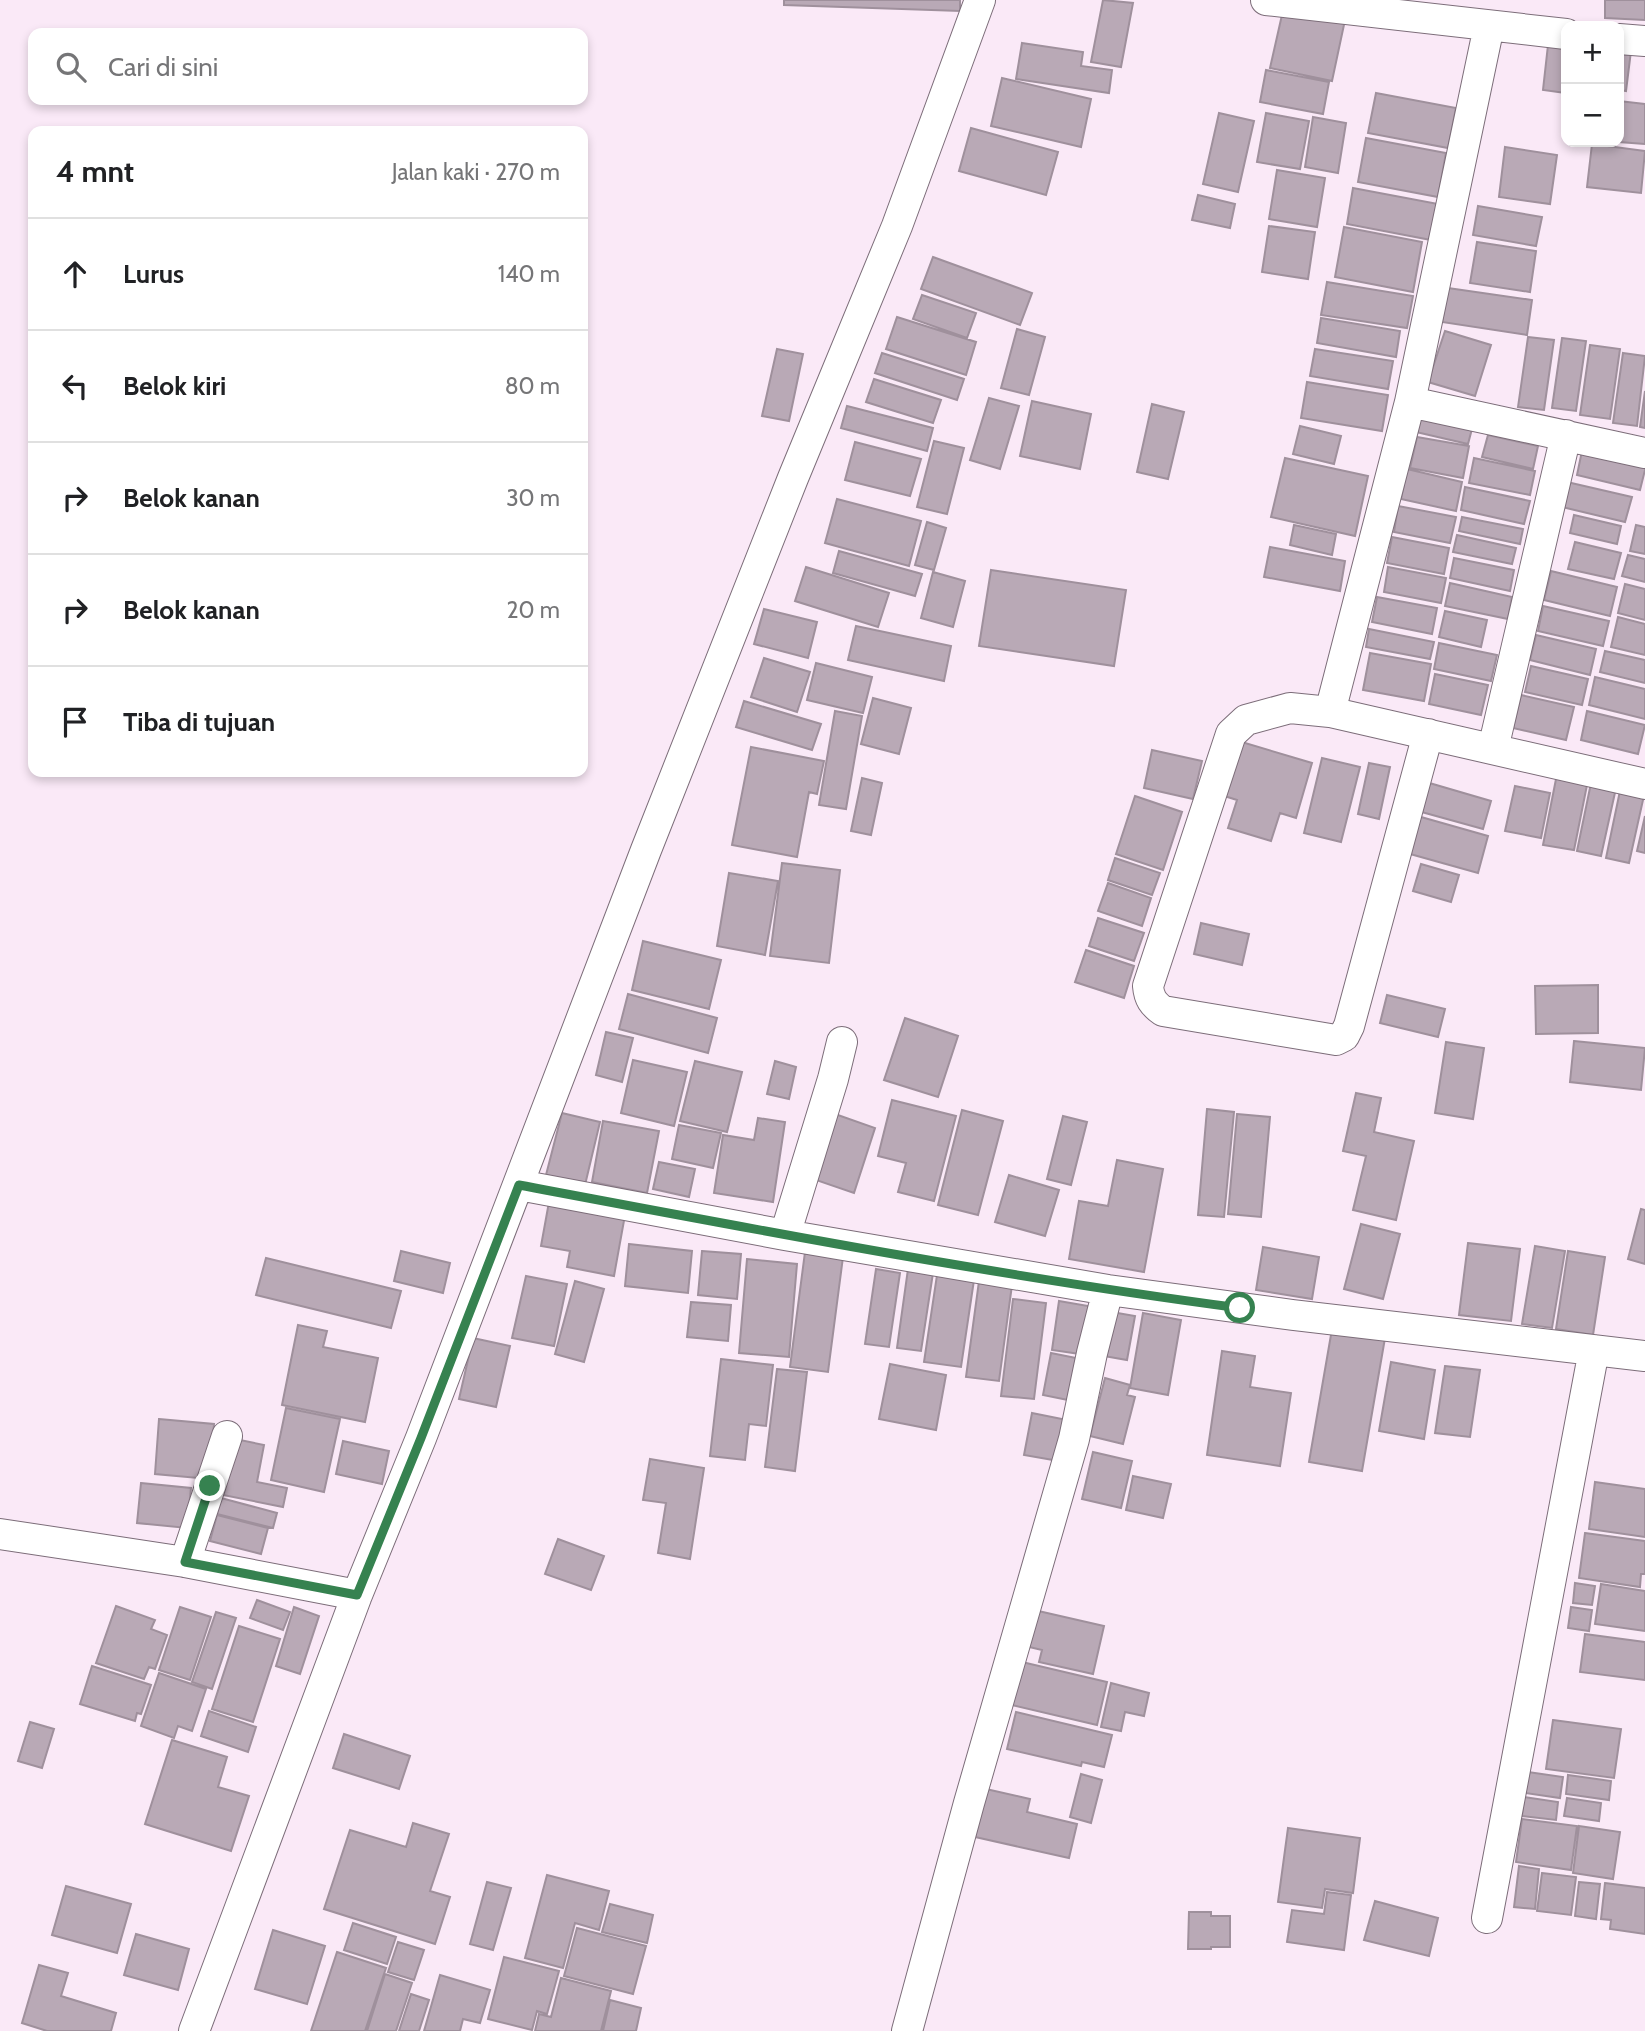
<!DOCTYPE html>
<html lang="id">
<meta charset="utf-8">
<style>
:root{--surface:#fff;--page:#f6f6f6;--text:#202124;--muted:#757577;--line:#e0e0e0}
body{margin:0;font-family:Cabin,sans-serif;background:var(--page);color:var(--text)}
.controls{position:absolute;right:21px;top:21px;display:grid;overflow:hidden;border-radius:14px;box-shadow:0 4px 10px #0003}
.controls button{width:63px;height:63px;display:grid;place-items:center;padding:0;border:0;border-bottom:2px solid var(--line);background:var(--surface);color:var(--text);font:35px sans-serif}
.stop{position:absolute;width:21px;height:21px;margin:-16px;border:5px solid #368250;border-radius:50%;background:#fff}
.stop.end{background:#368250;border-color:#fff;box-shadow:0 2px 7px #0008}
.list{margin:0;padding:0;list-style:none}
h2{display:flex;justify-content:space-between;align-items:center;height:91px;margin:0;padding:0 28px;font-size:30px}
h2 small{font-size:23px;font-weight:400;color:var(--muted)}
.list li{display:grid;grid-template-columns:46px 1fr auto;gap:21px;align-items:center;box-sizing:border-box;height:112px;padding:0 28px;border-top:2px solid var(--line)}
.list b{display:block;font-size:26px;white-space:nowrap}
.list em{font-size:23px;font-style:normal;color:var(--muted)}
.icon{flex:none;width:38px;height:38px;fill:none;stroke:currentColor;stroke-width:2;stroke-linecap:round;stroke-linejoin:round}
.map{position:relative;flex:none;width:1645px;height:2031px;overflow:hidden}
.search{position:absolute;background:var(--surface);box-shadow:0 4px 10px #0003;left:28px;top:28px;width:560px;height:77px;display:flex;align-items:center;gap:18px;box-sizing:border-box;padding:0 24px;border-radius:14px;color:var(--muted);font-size:26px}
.panel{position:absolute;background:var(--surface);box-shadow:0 4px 10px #0003;left:28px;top:126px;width:560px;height:651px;border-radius:14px}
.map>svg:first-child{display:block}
</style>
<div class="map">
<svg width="1645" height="2031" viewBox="0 0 1645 2031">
<rect width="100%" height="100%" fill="#fae9f7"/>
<path fill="#b9a9b6" stroke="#9f909c" stroke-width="2" d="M784,0h176v11l-176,-6z
M1103,0l30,3 -12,64 -30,-5z
M1605,0h40v20l-40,-2z
M1284,6l61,14 -13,61 -62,-13z
M1022,43l61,9 -2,14 31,4 -3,23 -93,-14z
M1548,45l18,2v46l-23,-3z
M1619,50l12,1 -5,40 -7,-1z
M1266,70l63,12 -6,32 -63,-12z
M1002,78l89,21 -10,48 -90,-21z
M1376,93l80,15 -8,40 -80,-15z
M1619,101l26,3v40l-26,-2z
M1219,113l35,8 -16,71 -35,-8z
M1266,113l43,8 -9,48 -43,-7z
M1313,117l33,6 -8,50 -33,-6z
M971,128l87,24 -12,43 -87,-24z
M1366,138l80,15 -8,44 -80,-15z
M1592,144l53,7 -4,42 -54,-6z
M1505,147l52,8 -7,49 -51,-7z
M1277,170l48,8 -8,49 -48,-8z
M1353,188l85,16 -7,36 -84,-16z
M1198,195l37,9 -5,24 -38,-8z
M1478,206l64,11 -6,29 -63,-11z
M1269,226l46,6 -7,47 -46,-7z
M1344,227l78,15 -9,50 -78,-15z
M1477,242l59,9 -6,41 -60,-9z
M933,257l99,36 -12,32 -99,-36z
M1327,282l86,14 -6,32 -86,-13z
M1448,288l84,12 -5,35 -85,-13z
M922,295l54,18 -9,25 -54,-19z
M897,317l79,25 -10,33 -80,-26z
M1321,318l79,13 -4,26 -79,-14z
M1017,329l28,8 -16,58 -28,-7z
M1445,331l46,14 -16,51 -47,-14z
M1528,337l26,3 -10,70 -26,-3z
M1562,338l24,3 -10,70 -24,-3z
M1590,345l30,4 -10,70 -30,-4z
M777,349l26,5 -14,67 -27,-5z
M1315,349l78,12 -5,28 -78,-13z
M882,353l82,26 -7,21 -82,-27z
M1623,353l22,3 -8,70 -24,-3z
M874,379l67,21 -8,23 -67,-21z
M1307,382l81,13 -6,36 -81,-13z
M1645,391v37l-5,-1z
M989,398l30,8 -19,63 -30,-9z
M1032,401l59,13 -11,55 -60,-13z
M1152,404l32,8 -16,67 -31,-7z
M847,406l86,22 -6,23 -86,-23z
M1420,413l53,12 -5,19 -52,-12z
M1300,426l41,10 -7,28 -41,-10z
M1488,435l50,11 -5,23 -51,-12z
M1417,437l52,9 -6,32 -53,-10z
M934,441l30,7 -17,66 -30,-7z
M855,442l66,17 -11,37 -65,-16z
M1583,446l62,15v9l-5,20 -63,-15z
M1285,458l83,18 -13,60 -84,-19z
M1474,458l61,13 -5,24 -61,-12z
M1407,469l55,13 -6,29 -55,-12z
M1567,482l65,15 -7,25 -63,-15z
M1465,487l65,14 -6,23 -63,-14z
M837,499l84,22 -12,45 -84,-23z
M1398,506l58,11 -6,26 -56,-11z
M1574,515l47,11 -4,18 -47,-11z
M1462,517l61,12 -3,15 -61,-13z
M927,522l19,6 -12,42 -19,-5z
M1294,525l42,9 -4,21 -42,-10z
M1636,525l9,2v27l-15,-3z
M1457,535l59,13 -4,16 -59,-12z
M1392,537l57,11 -5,26 -57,-11z
M1575,542l46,11 -7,26 -46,-10z
M1270,547l75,14 -5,30 -76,-14z
M839,551l83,23 -7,22 -82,-23z
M1628,555l17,4v23l-23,-6z
M1454,558l60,12 -4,21 -60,-13z
M806,567l83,26 -11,34 -83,-26z
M1388,567l58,11 -5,25 -57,-11z
M991,570l135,20 -12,76 -135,-20z
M1551,571l66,16 -7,29 -66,-16z
M933,572l32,9 -12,46 -32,-9z
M1450,583l62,14 -4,22 -63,-13z
M1625,584l20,5v31l-27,-7z
M1377,597l60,11 -5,26 -60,-12z
M1543,606l66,15 -6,25 -65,-15z
M764,609l53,13 -9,36 -54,-14z
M1445,611l42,9 -6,27 -42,-10z
M1618,617l27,7v31l-34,-8z
M856,626l95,20 -7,35 -96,-21z
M1369,629l65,13 -4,17 -64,-12z
M1536,635l60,14 -6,26 -60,-15z
M1439,643l58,12 -6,26 -57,-12z
M1605,651l40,9v23l-45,-11z
M1370,653l61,11 -7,37 -61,-11z
M764,658l46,14 -13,40 -46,-15z
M816,663l56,14 -9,36 -56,-13z
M1531,666l57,13 -6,26 -57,-13z
M1435,674l53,11 -7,30 -52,-11z
M1595,677l50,12v30l-56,-14z
M1521,695l53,12 -8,33 -53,-12z
M873,698l38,10 -12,46 -38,-10z
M744,701l77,23 -9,26 -76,-23z
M835,711l27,5 -16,93 -27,-4z
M1587,711l58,14 -7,29 -57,-14z
M1235,740l77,23 -16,55 -16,-5 -9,28 -43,-13 9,-28 -19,-6z
M751,747l73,14 -7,33 -8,-2 -12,65 -65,-12z
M1152,750l50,11 -9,38 -49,-11z
M1322,758l38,9 -19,75 -37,-9z
M1369,763l21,4 -11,52 -21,-5z
M1557,774l31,6 -14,70 -31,-5z
M862,778l20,5 -11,52 -20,-4z
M1426,782l65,19 -8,28 -65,-18z
M1591,783l25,5 -15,68 -24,-5z
M1515,786l35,7 -9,45 -36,-7z
M1621,786l24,5 -16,72 -23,-5z
M1135,796l47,16 -19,58 -47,-16z
M1414,815l74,21 -10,37 -75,-21z
M1645,816v37l-8,-2z
M1115,858l45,15 -8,22 -44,-15z
M782,863l58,7 -11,93 -59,-7z
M1421,864l38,11 -8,27 -38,-11z
M729,873l49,8 -13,74 -48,-9z
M1108,883l43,15 -9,28 -44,-15z
M1098,918l46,15 -10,28 -45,-15z
M1201,923l48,11 -7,31 -48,-11z
M643,941l78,19 -12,49 -77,-19z
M1086,950l48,16 -10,32 -49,-16z
M1598,985v48l-62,1 -1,-48z
M628,994l89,24 -9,35 -89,-24z
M1387,995l58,14 -7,28 -58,-14z
M905,1018l53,18 -20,61 -54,-17z
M606,1032l27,6 -11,44 -26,-7z
M1574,1041l71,7 -4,42 -71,-8z
M1446,1042l38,6 -11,71 -38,-6z
M633,1060l54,12 -13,54 -53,-13z
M695,1061l47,11 -15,60 -47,-11z
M775,1061l21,6 -7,32 -22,-5z
M1356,1093l25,5 -7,34 40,9 -18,79 -43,-10 13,-54 -23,-5z
M892,1100l64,16 -22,85 -36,-9 8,-29 -28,-7z
M1207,1109l27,3 -10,105 -26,-2z
M962,1110l41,11 -25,94 -40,-10z
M562,1113l38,9 -15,63 -39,-10z
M835,1114l40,14 -21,65 -41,-14z
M1237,1114l33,3 -9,100 -33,-3z
M1063,1116l24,6 -16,63 -24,-6z
M758,1118l27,4 -12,80 -59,-9 9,-58 31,5z
M603,1121l56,10 -12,62 -55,-11z
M679,1125l42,8 -8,35 -41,-9z
M1117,1160l46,9 -19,103 -75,-13 10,-58 29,5z
M659,1162l36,7 -6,28 -36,-8z
M1009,1175l50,15 -14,46 -50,-14z
M549,1202l76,13 -11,61 -47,-9 3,-16 -29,-5z
M1641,1209l4,1v54l-17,-5z
M1361,1224l39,10 -17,65 -39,-10z
M1468,1243l52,6 -9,72 -52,-6z
M629,1244l63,7 -4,42 -63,-7z
M1535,1246l30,5 -13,77 -30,-4z
M1263,1247l56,10 -7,42 -56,-9z
M401,1251l49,12 -7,30 -49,-12z
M702,1251l39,3 -4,45 -39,-4z
M1568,1251l37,6 -12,78 -37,-6z
M805,1252l38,5 -15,115 -38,-5z
M266,1258l135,33 -10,37 -135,-33z
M747,1259l50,5 -8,93 -50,-4z
M876,1269l24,4 -11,74 -24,-3z
M908,1269l25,4 -12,78 -24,-3z
M937,1275l37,5 -13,87 -37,-5z
M526,1276l41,8 -13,62 -42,-8z
M575,1281l29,8 -20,73 -29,-8z
M979,1281l33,4 -13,96 -33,-4z
M1013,1299l33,4 -12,96 -33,-3z
M1059,1301l35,6 -7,48 -35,-5z
M691,1302l40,3 -3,36 -41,-4z
M1106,1311l29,5 -8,44 -29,-5z
M1143,1313l38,7 -13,75 -38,-7z
M298,1325l29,6 -4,16 55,11 -13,64 -83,-17z
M1332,1329l53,9 -23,133 -53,-9z
M473,1338l37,8 -14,61 -37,-8z
M1222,1351l33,5 -5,31 41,6 -11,73 -73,-11z
M1051,1353l35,7 -8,42 -35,-7z
M721,1359l52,6 -7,61 -17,-2 -4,36 -35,-4z
M1391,1362l44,8 -11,69 -45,-8z
M890,1364l56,11 -10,55 -57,-11z
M1445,1366l35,4 -10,67 -35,-4z
M777,1369l30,3 -12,99 -30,-4z
M1105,1378l25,7 -3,10 8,2 -12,47 -33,-8z
M286,1408l54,11 -16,73 -53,-12z
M1032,1413l35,7 -8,41 -35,-6z
M159,1419l55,5 -5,55 -54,-5z
M235,1439l29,6 -7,37 30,6 -4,19 -60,-12z
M343,1441l46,10 -7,33 -46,-10z
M1093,1452l39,9 -11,47 -39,-9z
M650,1459l54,9 -14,91 -32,-6 8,-50 -23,-3z
M1133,1476l38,8 -8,34 -37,-8z
M1595,1482l50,7v48l-56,-8z
M141,1483l50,5 -4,40 -50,-5z
M221,1498l56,15 -4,15 -56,-14z
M217,1515l51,13 -7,26 -51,-13z
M1585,1533l60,8v33h-4l-1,13 -61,-9z
M558,1539l46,17 -13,34 -46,-16z
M1575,1583l20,3 -3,19 -19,-2z
M1601,1584l44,7v40l-50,-7z
M257,1600l33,12 -7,18 -33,-12z
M116,1606l39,14 -4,9 16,6 -12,34 -6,-2 -5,12 -48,-16z
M180,1607l31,10 -21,63 -31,-10z
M294,1607l25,9 -19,58 -24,-8z
M1571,1607l21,3 -3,21 -21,-3z
M1034,1610l70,16 -11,48 -54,-12 3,-12 -17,-4z
M216,1612l20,6 -24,71 -20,-7z
M239,1626l41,13 -27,83 -41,-13z
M1585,1634l60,8v38l-65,-8z
M1022,1662l85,20 -10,43 -85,-20z
M92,1666l59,19 -10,29 -4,-1 -2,8 -55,-17z
M159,1673l47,16 -14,42 -14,-5 -4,12 -33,-12z
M1111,1683l38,10 -5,23 -19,-4 -4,19 -20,-4z
M209,1711l47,16 -8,25 -47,-16z
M1016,1712l96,23 -8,32 -22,-5 -1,4 -74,-17z
M1553,1720l68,9 -7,49 -68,-9z
M30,1722l24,7 -12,39 -24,-7z
M344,1734l66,22 -11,33 -66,-21z
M172,1740l55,17 -9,30 31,9 -18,55 -86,-27z
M1528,1772l35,5 -3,21 -35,-5z
M1081,1774l21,6 -11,43 -21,-6z
M1568,1775l43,6 -2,19 -43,-6z
M986,1789l44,10 -3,13 50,12 -8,34 -94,-21z
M1524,1797l34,5 -2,18 -34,-4z
M1567,1798l34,5 -2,18 -35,-5z
M1522,1819l55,7 -6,44 -55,-8z
M413,1823l36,11 -19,57 20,6 -15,47 -111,-35 26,-79 56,17z
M1579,1826l41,6 -7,47 -40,-6z
M1288,1828l72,10 -7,55 -28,-4 -3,19 -44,-6z
M1519,1866l20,3 -4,40 -21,-2z
M1542,1873l34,4 -5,38 -34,-4z
M547,1875l62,16 -10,39 -24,-7 -12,45 -38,-10z
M487,1882l24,6 -18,62 -23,-6z
M1579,1882l21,2 -4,35 -21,-3z
M1605,1883l40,5v46l-35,-5 1,-9 -10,-1z
M66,1886l65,18 -14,49 -65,-18z
M1327,1892l24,3 -7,55 -57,-8 5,-32 32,4z
M1375,1901l63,17 -9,38 -65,-16z
M610,1904l43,11 -6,28 -45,-11z
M1189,1912h22v4h19v31h-19v2h-23z
M353,1923l43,14 -9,27 -43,-14z
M577,1928l69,18 -13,48 -69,-18z
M273,1930l52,16 -18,58 -52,-15z
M136,1934l53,15 -11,41 -54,-15z
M398,1942l26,8 -10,30 -26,-8z
M337,1952l49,16 -21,63h-54z
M504,1957l55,14 -12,43 -10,-3 -5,19 -44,-11z
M39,1965l29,8 -7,23 55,17 -5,18h-64l-25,-8z
M385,1974l27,9 -16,48h-29z
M440,1975l50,15 -10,33 -17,-4 -3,12h-36z
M561,1978l50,13 -10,40h-66l4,-17 12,3z
M411,1994l18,6 -10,31h-20z
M610,2000l31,8 -5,23h-33z"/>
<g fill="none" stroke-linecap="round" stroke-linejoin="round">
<defs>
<path id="street" d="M1266,0l300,34
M1619,39l26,2
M1410,402l235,51
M1330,712l315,72
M1428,734l-79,292 -5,10 -8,4 -12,-2 -161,-27c-10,-7 -14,-13 -15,-25l83,-252 15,-14 44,-12 40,4 80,-310 79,-376
M1493,749l73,-314
M519,1185l266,50 323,55 185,25 352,41
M785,1235l48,-156 9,-37
M0,1534l185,28 172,33
M185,1562l42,-126
M1487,1918l107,-568
M194,2031l163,-436 64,-157 225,-588 147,-372 104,-252 83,-226
M907,2031l62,-228 105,-364 18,-86 16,-63"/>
</defs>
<use href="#street" stroke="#7c6d79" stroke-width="32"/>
<use href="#street" stroke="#fff" stroke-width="30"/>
</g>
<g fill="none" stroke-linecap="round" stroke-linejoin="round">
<path stroke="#368250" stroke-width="9" d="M210,1486l-25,76 172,33 64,-157 98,-253c239,45 479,91 721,123"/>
</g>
</svg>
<div class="controls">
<button>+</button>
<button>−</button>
</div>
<div class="stop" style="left:1240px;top:1308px"></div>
<div class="stop end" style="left:210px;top:1486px"></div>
<div class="search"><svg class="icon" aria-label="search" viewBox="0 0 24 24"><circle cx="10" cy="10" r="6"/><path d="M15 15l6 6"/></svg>Cari di sini</div>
<section class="panel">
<h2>4 mnt<small>Jalan kaki · 270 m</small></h2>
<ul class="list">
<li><svg class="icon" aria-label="ahead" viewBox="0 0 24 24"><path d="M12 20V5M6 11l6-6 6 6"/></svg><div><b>Lurus</b></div><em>140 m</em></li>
<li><svg class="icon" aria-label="left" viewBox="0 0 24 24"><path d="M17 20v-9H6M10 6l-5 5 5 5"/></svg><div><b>Belok kiri</b></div><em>80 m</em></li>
<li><svg class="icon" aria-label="right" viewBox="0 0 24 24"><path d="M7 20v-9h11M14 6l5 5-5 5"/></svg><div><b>Belok kanan</b></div><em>30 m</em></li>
<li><svg class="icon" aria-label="right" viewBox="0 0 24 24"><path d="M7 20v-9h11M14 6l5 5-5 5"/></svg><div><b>Belok kanan</b></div><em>20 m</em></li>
<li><svg class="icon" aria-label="arrive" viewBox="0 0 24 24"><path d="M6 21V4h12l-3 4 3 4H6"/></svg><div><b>Tiba di tujuan</b></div></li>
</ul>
</section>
</div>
